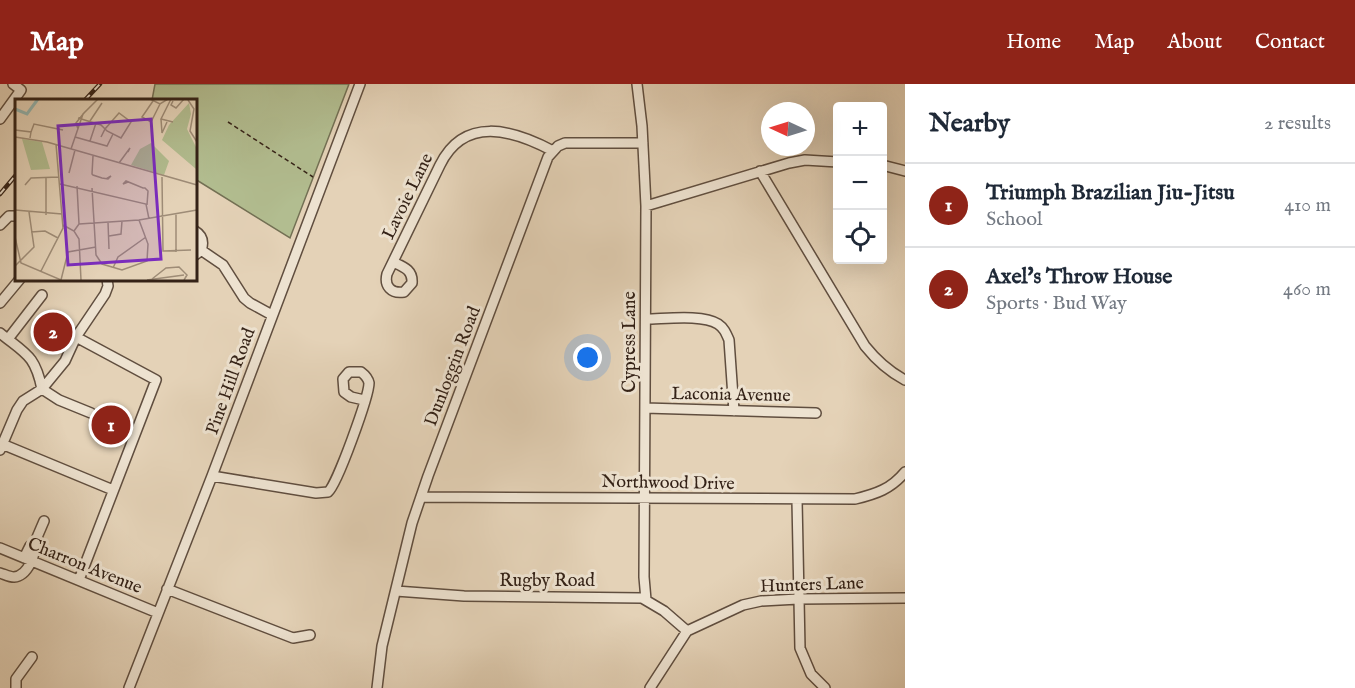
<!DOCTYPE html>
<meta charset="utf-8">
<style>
:root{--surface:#fff;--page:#f6f6f7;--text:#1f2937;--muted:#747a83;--line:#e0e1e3;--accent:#8f2418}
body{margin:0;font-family:"IM FELL English",serif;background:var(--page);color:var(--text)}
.controls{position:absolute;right:18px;top:18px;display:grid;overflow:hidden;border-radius:6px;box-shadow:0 6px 24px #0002}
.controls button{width:54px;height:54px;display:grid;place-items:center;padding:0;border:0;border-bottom:2px solid var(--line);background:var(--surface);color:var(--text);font:30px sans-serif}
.compass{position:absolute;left:761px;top:18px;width:54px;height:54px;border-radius:50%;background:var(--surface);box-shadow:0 6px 24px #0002;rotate:274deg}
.you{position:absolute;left:588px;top:274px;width:21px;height:21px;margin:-15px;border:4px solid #fff;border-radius:50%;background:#1a73e8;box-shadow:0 0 0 9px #1a73e833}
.badge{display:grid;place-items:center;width:39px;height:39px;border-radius:50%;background:var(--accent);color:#fff;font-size:20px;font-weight:700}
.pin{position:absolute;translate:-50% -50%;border:3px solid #fff;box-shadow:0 2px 6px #0006}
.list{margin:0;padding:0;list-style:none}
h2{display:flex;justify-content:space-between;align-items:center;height:78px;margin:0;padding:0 24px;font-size:26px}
h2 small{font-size:20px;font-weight:400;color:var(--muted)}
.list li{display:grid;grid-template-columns:39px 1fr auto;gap:18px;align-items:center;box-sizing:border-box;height:84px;padding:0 24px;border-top:2px solid var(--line)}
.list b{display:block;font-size:22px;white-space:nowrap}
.list p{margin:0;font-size:20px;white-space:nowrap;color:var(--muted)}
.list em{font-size:20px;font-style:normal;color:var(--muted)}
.icon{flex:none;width:33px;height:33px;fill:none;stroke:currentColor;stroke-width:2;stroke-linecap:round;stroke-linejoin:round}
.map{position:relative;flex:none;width:905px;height:604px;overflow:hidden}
header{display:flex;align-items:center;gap:36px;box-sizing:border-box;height:84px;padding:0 30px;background:var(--accent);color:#fff}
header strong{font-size:28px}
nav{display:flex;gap:33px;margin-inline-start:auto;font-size:21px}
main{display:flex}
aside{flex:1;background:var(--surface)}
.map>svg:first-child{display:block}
</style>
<header>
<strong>Map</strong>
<nav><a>Home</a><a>Map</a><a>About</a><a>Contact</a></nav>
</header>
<main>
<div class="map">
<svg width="905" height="604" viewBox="0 0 905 604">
<rect width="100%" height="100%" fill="#e4d2b7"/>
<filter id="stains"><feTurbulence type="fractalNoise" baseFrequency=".00333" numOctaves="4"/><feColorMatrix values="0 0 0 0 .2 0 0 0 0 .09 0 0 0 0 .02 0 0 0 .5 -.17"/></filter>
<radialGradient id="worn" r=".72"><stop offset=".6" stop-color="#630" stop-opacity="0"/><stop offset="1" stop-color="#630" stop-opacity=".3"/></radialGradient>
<path fill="#b2bd90" stroke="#737054" stroke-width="1.5" d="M155,0h194l-59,154 -95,-59v-79h-43z"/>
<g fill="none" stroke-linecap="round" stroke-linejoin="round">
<defs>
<path id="minor" d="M637,0l5,42 4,80 -2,371 2,23
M0,35l21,-29 -8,-6
M882,81l23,6
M760,87l105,175c12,15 23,25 40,34
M646,122l143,-43 16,-3 33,2
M0,141l9,-9h7
M195,147c10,6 10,18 0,24
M201,166l22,15 21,33 6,5 22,12
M393,178c11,5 20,8 19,21l-8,9c-13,2 -20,-6 -17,-18l53,-109c24,-49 72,-36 113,-14
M0,219l20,-24
M646,235c18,0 57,-5 72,5 6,4 8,9 11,16l5,71
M0,249c26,21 35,22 42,56l17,11 32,13
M76,253l80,43 -77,200
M8,255l34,-44
M645,324l171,5
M2,360l111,46
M0,366l17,-40 6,-9 19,-12 23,-28 11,-24 29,-43 3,-8 -1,-7
M212,392l104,17 12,-1c9,-7 41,-96 41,-109 -1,-5 -4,-8 -8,-11h-12l-6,7 1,13 7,5 13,3
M421,413l434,2c21,-5 36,-10 50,-27
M797,416l3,148 11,26 14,14
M35,458l9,-21
M0,464l158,65
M0,489c4,1 9,4 14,4 14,-1 22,-23 21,-35l-5,4 -6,12
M167,505l126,49 17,-3
M396,507l68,5 178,2 22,13 23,20
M16,604v-9l16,-22
M129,604l83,-212 148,-392
M377,604l5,-42 30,-123 16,-47 120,-319 10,-11 7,-3h78
M650,604l37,-57 56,-26 18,-4 37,-2 107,-1"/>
</defs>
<use href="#minor" stroke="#604e3f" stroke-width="12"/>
<path stroke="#342217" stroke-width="1.5" stroke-dasharray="4.5 3" stroke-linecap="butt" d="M228,38l85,55"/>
<use href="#minor" stroke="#ede2d0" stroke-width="9"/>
<defs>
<path id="rail" d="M85,16l15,-16
M0,110l16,-19"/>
</defs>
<use href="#rail" stroke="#342217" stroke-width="4.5"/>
<use href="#rail" stroke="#ede2d0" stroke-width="2" stroke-dasharray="7" stroke-linecap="butt"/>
</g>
<g text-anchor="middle" stroke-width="6" stroke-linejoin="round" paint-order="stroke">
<g font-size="18" fill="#342217" stroke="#ede2d0">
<text transform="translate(407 112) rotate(-64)" y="6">Lavoie Lane</text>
<text transform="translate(629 258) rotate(-90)" y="6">Cypress Lane</text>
<text transform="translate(452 282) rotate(-69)" y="6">Dunloggin Road</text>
<text transform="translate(230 297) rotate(-70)" y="6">Pine Hill Road</text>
<text transform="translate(731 310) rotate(1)" y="6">Laconia Avenue</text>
<text transform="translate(668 398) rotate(1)" y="6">Northwood Drive</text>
<text transform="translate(85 481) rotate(22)" y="6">Charron Avenue</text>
<text x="547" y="502">Rugby Road</text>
<text transform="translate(812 500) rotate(-2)" y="6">Hunters Lane</text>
</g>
</g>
<g transform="translate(15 15)">
<rect width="182" height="182" fill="#e4d2b7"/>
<path d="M174,4l2,11 -4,15 9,18v22l-34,-29 7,-15zM7,40l20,3 8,27 -19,1zM136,44l18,18 -5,14 -33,-10 9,-16z" fill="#b2bd90"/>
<path fill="none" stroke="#95b7b2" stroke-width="3" d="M0,10l12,5 11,-15"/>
<path fill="none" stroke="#9e8c77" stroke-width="1.5" d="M135,0l10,5 8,-5M156,0l-10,20 12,3M173,1l6,9 -4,22 7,11M138,2l-11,16 9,5 9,-18M158,2l-2,4 5,3 8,-9M63,19l23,7 6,6 14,7 10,-16 -12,-9 -14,16 -4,8M146,20l1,14 5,-11M75,22l12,-18M63,30l-2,-6 8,-10M0,31l16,2 -1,6M16,33l3,-8 29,6M0,38l32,5 150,43M60,38l32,9 6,-12M75,42l6,-18M56,50l12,-35 15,-15M78,57l-1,18 1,1 9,3 6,1 3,-3 -5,3M104,64l11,-15 -2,4M54,74l6,-23M31,78v38M147,78l1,74 28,-1M113,83l-5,2 3,-3 17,7h2l3,3 -1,14M45,85l86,20 3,15M10,86l6,-7 28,-1M77,89l4,67 6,9 20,6 25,-9 1,-17 -9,-24M0,111l47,4M161,115v38M93,123l1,27M64,125l60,-4 58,-10M48,126l11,6 5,8 2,41M59,132l5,-7 -2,-38M16,133l14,-1 13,7M94,137l12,-2 1,-13M0,138l6,26 40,17 7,-28 28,-5M0,167l19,-19 -5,-35M98,169l5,-11 28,-20M26,172l22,-43 -7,-84M137,180l14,-11 13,-1 8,8 -3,5M132,181l37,-5"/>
<path fill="#7b2cbf" fill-opacity="0.15" stroke="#7b2cbf" stroke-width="3" d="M136,20l10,140 -93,6 -10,-139z"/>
<rect width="182" height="182" fill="none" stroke="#342217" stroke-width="3"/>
</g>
<rect width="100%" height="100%" filter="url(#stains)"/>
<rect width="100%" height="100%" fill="url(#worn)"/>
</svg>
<div class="controls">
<button>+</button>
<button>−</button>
<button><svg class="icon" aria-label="locate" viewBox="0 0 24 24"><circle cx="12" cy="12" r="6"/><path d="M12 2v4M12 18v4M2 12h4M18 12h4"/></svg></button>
</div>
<svg class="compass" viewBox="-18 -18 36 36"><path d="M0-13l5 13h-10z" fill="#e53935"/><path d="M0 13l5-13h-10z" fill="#747a83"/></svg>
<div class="you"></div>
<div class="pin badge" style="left:111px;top:341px">1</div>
<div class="pin badge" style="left:53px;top:248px">2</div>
</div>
<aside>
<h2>Nearby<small>2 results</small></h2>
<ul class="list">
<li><span class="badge">1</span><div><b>Triumph Brazilian Jiu-Jitsu</b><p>School</p></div><em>410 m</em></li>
<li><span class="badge">2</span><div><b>Axel's Throw House</b><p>Sports · Bud Way</p></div><em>460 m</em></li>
</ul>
</aside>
</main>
